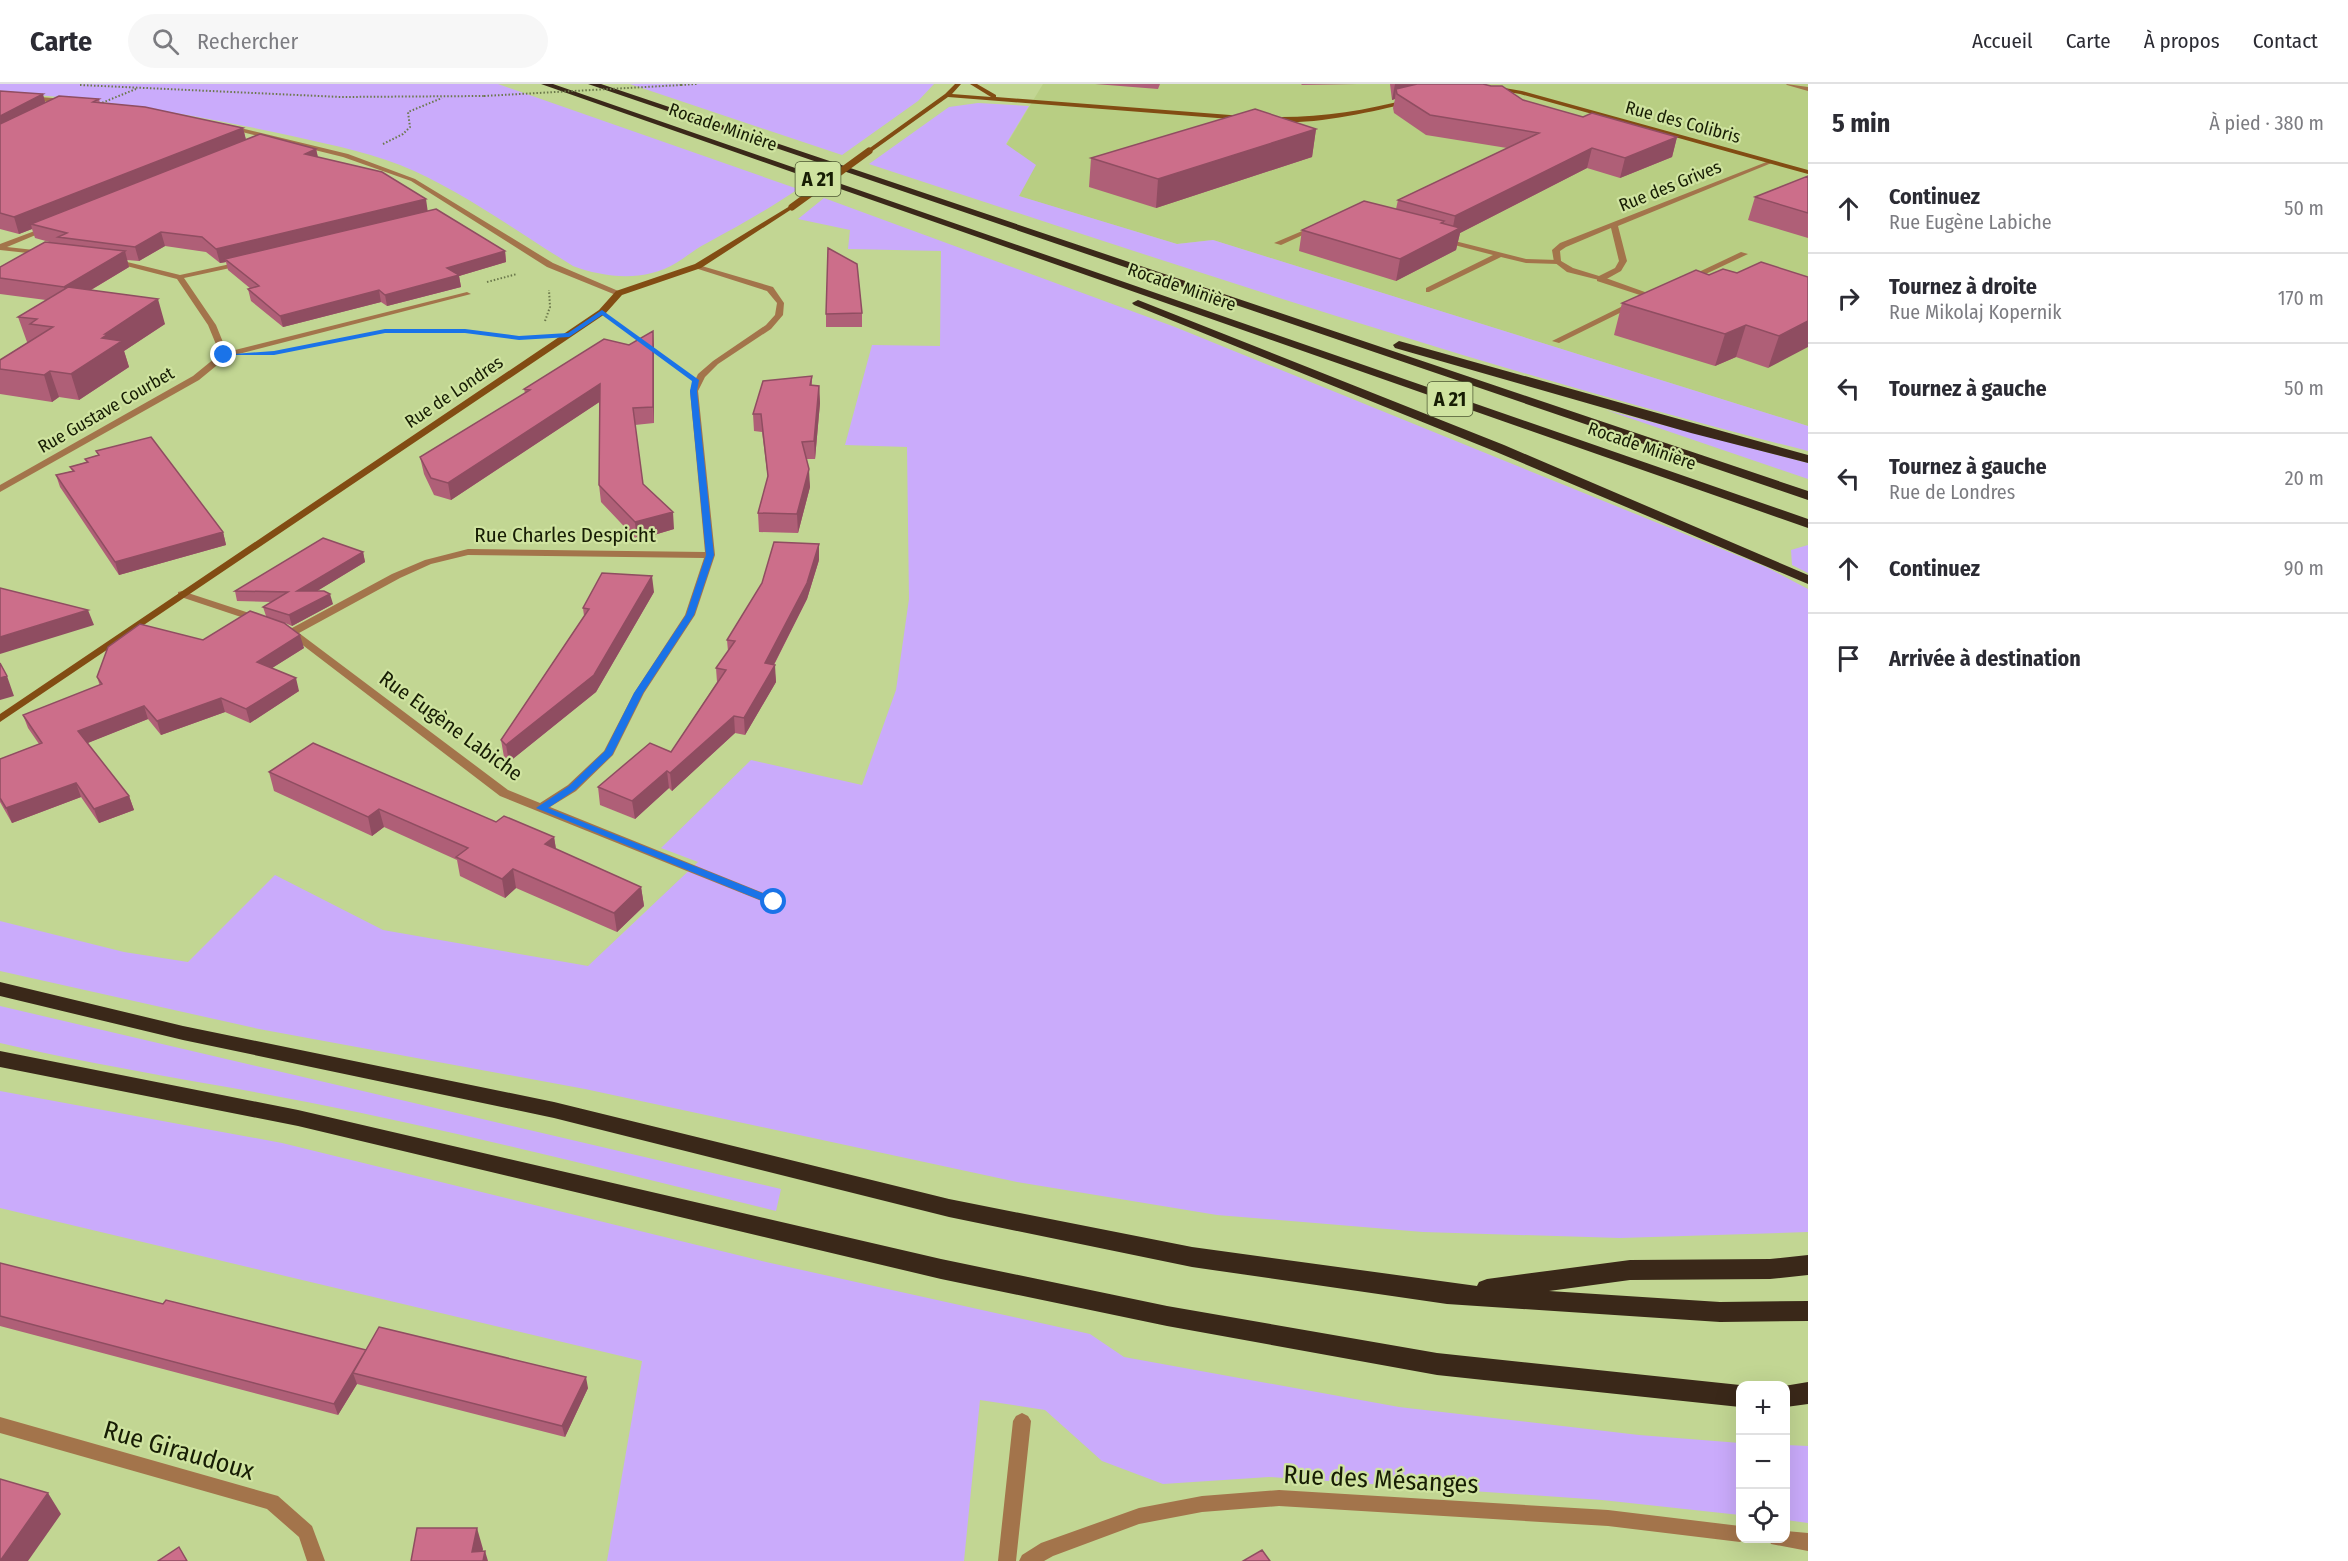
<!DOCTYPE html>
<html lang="fr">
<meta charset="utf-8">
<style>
:root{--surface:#fff;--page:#f7f7f7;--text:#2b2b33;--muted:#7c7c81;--line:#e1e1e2}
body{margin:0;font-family:"Fira Sans Condensed",sans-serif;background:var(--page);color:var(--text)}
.controls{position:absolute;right:18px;bottom:18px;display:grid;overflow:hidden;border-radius:12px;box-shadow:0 6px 24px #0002}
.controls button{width:54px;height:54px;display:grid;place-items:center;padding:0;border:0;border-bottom:2px solid var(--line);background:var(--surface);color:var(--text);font:30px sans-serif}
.stop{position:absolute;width:18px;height:18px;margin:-14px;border:4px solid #1a73e8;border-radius:50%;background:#fff}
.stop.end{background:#1a73e8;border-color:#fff;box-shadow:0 2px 6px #0008}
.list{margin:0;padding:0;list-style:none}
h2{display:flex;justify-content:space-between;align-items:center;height:78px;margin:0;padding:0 24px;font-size:26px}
h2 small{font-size:20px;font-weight:400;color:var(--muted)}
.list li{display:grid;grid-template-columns:39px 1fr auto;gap:18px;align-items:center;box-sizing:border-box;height:90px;padding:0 24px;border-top:2px solid var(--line)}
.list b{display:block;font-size:22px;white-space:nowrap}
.list p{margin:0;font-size:20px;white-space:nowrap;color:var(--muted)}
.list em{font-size:20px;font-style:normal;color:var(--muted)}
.icon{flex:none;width:33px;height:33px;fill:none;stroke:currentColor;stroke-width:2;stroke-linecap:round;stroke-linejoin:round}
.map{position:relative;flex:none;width:1808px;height:1477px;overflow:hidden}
header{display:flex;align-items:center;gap:36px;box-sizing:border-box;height:84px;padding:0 30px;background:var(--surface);border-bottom:2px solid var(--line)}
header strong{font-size:28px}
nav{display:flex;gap:33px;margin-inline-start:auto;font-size:21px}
.search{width:420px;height:54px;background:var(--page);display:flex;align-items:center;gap:15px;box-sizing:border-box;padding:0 21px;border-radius:33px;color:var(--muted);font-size:22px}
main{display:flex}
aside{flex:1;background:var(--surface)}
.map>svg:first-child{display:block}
</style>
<header>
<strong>Carte</strong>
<div class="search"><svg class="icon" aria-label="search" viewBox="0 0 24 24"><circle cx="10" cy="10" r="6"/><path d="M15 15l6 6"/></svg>Rechercher</div>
<nav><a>Accueil</a><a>Carte</a><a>À propos</a><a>Contact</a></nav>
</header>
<main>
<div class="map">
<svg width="1808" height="1477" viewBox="0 0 1808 1477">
<rect width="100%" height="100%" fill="#c2d693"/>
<path fill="#b8ce83" d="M1043,0h765v342l-595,-186 -36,4 -195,-59z"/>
<path fill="#caabfb" d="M0,0h498l300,105c-29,20 -60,37 -91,54 -12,6 -21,14 -31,20 -31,19 -71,15 -103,3 -54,-33 -115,-78 -173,-101 -38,-15 -82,-23 -122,-32 -92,-20 -184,-35 -278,-41z
M630,0h304l-16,17 -76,54z
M978,19l51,3 -23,38 30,21 -17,31 158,48 36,-4 595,186v25c-318,-80 -628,-185 -939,-287l80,-57z
M824,114l351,129 591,240 42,22v643l-188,6 -197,-6 -206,-17 -200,-33 -432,-93 -326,-60 -259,-58v-50l124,31 64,10 87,-87 108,55 205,36 110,-104 -37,-14 90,-88 111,25 34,-95 13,-91 -2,-152 -62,-2 27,-100 68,1 1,-95 -93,-2 2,-19 -52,-11z
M1606,326l202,53v16z
M1808,461v28l-16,-8 -1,-15z
M0,922l781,183 -5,22c-156,-38 -311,-78 -469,-109 -102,-20 -205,-35 -307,-59z
M0,1007l282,52 484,119 324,72 34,23 275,50 240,28 101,8v72l-138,-15 -333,-23 -106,7 -61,-23 -57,-51 -65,-10 -16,161h-357l35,-200 -642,-153z
M1786,1361l22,1v77l-22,-3z"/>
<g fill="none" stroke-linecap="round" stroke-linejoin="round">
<path stroke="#6a774a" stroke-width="2" stroke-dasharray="1.5 2" stroke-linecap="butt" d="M80,1l261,12 143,-1
M681,1l16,-1
M99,20l37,-15
M383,60l20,-10 7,-7 -2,-15 34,-14
M487,198l30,-8
M545,237l5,-14 -1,-17
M621,242l21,15
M421,247h44l53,7
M652,265l26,19"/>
<path fill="#a3744b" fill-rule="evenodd" d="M1786,0l22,3v4l-21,-6z
M1314,142l3,2 -1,1 -35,16 -7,-2z
M1439,153l87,22 32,1 4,2 -4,2 -32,-1 -25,-6 -72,35h-3v-4l67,-33 -54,-14z
M1741,168l7,2 -57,27 -7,-2z
M1597,193h6l53,19 -7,2 -52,-17z
M1631,218l7,2 -79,39 -7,-2z
M1022,1329l6,3 3,5 -15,140h-18l15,-140 3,-5z"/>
<path fill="#a3744b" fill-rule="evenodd" d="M0,10l66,5 3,2 -3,2 -66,-5z
M228,41l120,29 67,25 138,84 70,30 -7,2 -69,-28 -136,-86 -68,-24 -117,-29z
M1769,77l5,1 -156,64 9,35 -6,10 -18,10 -36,-9 -13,-10 -2,-12 8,-7zM1611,144l8,33 -4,7 -16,8 -26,-8 -12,-7 -1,-10 6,-4z
M48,142l3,2 -1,1 -43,18 36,4h3v4l-46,-5v-6z
M111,174l69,17 64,-14v4l-60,13 32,47 11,27 240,-60 4,2 -244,63 -28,23 -199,112v-7l193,-109 27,-22 -12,-29 -31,-46 -66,-17z
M695,180l78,23 11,16 -1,12 -12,14 -53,35 -13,13 -7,14 17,164 -20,60 -51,78 -31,62 -37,36 -26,16 228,92 2,3 -2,3 -4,1 -274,-110 -217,-166 5,-3 4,1 100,-54 33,-14 43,-11 237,3 -15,-161 8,-17 15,-13 53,-36 9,-10 2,-12 -10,-12 -72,-23zM468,471l236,3 -19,57 -51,78 -30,58 -36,34 -28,18 -32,-13 -209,-157 101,-55 31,-14z
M182,507l82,27 1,2 -5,3 -4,-1 -78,-26v-4z
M0,1333l278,79 34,30 13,35h-18l-8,-24 -32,-28 -267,-76z
M1279,1406l329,20 132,16v12h7l-7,4 -132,-16 -329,-20 -77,6 -63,12 -86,32 -9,5h-25l3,-6 19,-12 98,-35 63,-12z
M1786,1447l22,2v18l-37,-7 -3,-6h18z"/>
<path fill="#824c13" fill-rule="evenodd" d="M955,0h6l-9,10 39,3 -21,-13h7l19,11v2l247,19 3,2 -3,2 -295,-23 -77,55h-4v-2l78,-56z
M1493,2l29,5 286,79v4l-288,-80 -29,-5z
M1409,15l2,3c-28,8 -118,28 -142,17l3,-2c47,1 91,-6 137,-18z
M790,122l5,1 -94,61 -79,27 -17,19 -605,408v-8l599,-404 17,-19 79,-27z"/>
<path fill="#3a2819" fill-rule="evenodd" d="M541,0h12l1255,435v9z
M588,0h13l1207,407v9z
M1138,216l366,145 304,130v9l-314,-133 -360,-146 -2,-2z
M1399,257l409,114v8l-117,-30 -296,-85 -2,-3z
M0,898l183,44 371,76 395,97 243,48 285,39 2,-4 8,-3 143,-19 140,-1 38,-4v20l-38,4 -140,1 -81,11 171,11 88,-1v20l-88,1 -273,-18 -255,-37 -243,-50 -395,-99 -371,-78 -183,-44z
M0,967l298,59 643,149 226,47 270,47 303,32v22l-303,-32 -270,-49 -226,-47 -643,-153 -298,-59z
M1808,1298v22l-22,3 -2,-21z"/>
<path stroke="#6a774a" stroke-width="2" stroke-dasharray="1.5 2" stroke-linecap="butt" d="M484,12l197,-11"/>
<path stroke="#824c13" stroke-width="7" d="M792,123l77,-56"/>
</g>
<path fill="#af5f77" d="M1095,0h65l-2,5z
M1302,0h55l-56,1z
M1390,0h93l40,16 60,17 94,20 -5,20 -52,21 -33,-10 -127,65 -4,17 -60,31 -97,-30 3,-21 94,-21 2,-9 109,-52 -81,-13 -32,-22 -1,-5 2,-9 -3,1z
M0,7l45,12 54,-4 1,4 143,25 3,12 70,9 2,8 110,54 77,40 1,11 -47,14 2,11 -74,19 -6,-4 -98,25 -32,-26 -3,-12h3l-23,-19 -2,-8 -6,1 -14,-11 -41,-6 -26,15 -12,-1 2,7 -38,23 74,34 -41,27 5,16 -50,33 -20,-3 -7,5 -52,-8v-34l28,-18h-1l-9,-25 28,-17 -46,-6v-27l53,-24 -18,-5 -3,-9 -13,5 -19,-5z
M1316,45l-4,28 -156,51 -67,-21 2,-29z
M1808,92v62l-60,-18 7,-23z
M1737,189l71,4 -40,91 -32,-11 -21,9 -101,-31 8,-32 87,-28z
M862,229v14h-36v-13z
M629,261l25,2v76l-19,2 8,59 31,45 -37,11 -36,-38 -2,-17v-83l-148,98 -17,-5 -10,-21 -4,-17 105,-64 -1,-4z
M812,292v9l7,1 1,17 -5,56h-9l4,28 -12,46 -39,-1 -1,-19 10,-34 -6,-47 -8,-1 -1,-17z
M96,367l127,81 3,13 -107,30 -59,-88 -4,-12 16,-4 -2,-4 16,-5 -1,-3 13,-4z
M363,468l2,10 -48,29 16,13 -41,22 -7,-3 19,25 -32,20 27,23 -49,32 -25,-11 -64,23 -13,-16 -61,24 42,53 5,14 -35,13 -18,-26 -69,26 -12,-21v-43l39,-15 -11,-16 -5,-13 77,-29 -3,-9 106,-37 63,-24 -3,-9 9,-5 -35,-1 -2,-10z
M819,476l-12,39 -33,66 2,17 -31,53 -10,-2 -63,58 -3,-3 -34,31 -35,-14 -2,-18 73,-35 46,-70 -1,-14 12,-17 -1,-11z
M654,508l-58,100 -87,70 -5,-5 -3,-17 83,-124 -1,-8z
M269,688l227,50 58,15 2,12 85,38 3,19 -27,26 -101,-44 -11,10 -45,-22 -3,-16 -73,-33 -12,9 -98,-45z
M0,1179l163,41 203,46 222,38 -23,49 -208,-53 -19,31 -338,-89z"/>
<path fill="#8f4d61" d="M1395,0h38l-37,5 -1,10 -3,1z
M43,10l4,15 -47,24v-17z
M243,44l4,16 -216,80 1,5 -13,5 -5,-17z
M1316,45l-4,28 -156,51 2,-29z
M1677,53l-5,20 -52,21 5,-20z
M1592,64l-5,20 -127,65 -4,17 -60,31 4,-22 41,-36 3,-2 -3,17 11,-6 3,-16z
M316,65l3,14 -14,-9z
M426,115l2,14 -203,46 1,3 -6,1 -4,-14z
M161,148l4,14 -26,15 -4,-14z
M125,167l4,16 -60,36 -5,-16z
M505,167l1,11 -47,14 2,11 -74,19 -2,-11 62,-27z
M379,206l2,12 -98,25 -3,-11z
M158,215l7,25 -41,27 5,16 -50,33 -8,-26 34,-40z
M1808,237v26l-40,21 11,-32z
M1746,241l-10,32 -21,9 10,-32z
M653,247l1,16v76l-1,-16z
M50,287l9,26 -7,5 -8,-27z
M600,300l1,17 -150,99 -3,-17z
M819,302l1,17 -5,56 -1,-18z
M809,385l1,18 -12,46 -1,-19z
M673,428l1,17 -37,11 -2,-18z
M223,448l3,13 -107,30 -4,-13z
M819,460v16l-12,39 -39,77 7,-11 1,17 -31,53 -1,-17 21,-55z
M363,468l2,10 -66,40 -2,-11z
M652,492l2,16 -58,100 -87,70 -3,-17z
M330,510l3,10 -41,22 -3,-11z
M88,526l6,15 -94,29v-17z
M300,551l4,13 -43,27 -4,-13z
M7,592l7,20 -14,4v-22z
M296,594l3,13 -49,32 -4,-14z
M221,614l4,14 -64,23 -4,-14z
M144,622l4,13 -65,26 -5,-14z
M734,632l1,17 -63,58 -2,-18z
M667,687l2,17 -34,31 -3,-18z
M76,699l5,14 -69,26 -6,-15z
M129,712l5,14 -35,13 -5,-14z
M379,725l5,18 -12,9 -4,-19z
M554,753l3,19 -12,-12z
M513,785l3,19 -11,10 -3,-19z
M641,803l3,19 -27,26 -3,-19z
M366,1266l-13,23 4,11 -19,31 -4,-11z
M586,1293l2,11 -23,49 -3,-11z
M48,1409l13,21 -33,47h-28z
M477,1444l6,21 -2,12 -9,-9z
M485,1467l3,10h-5z"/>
<path fill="#cc6e8a" stroke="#8f4d61" stroke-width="1.5" d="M1417,0h66l8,2h11l21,14 60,17 9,-4 85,24 -52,21 -33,-10 -137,68 -57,-16 141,-67 -109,-18 -33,-21 -1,-5z
M0,7l43,3 -43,22z
M59,12l40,3 -6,3 52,5 98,21 -229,89 -14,-4v-89z
M1255,25l61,20 -158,50 -67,-21z
M260,50l56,15 -11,5 77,18 44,27 -210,50 -14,-12 -41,-5 -26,15 -77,-10 9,-4 -36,-9z
M1808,92v37l-53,-16z
M1364,117l80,20 -3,2 19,5 -60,31 -98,-29z
M436,125l69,42 -58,17 12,7 -74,20 -6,-5 -99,26 -32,-27 11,-3 -34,-27z
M45,158l80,9 -61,36 -64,-9v-11z
M828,164l29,16 5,49 -36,1z
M1761,178l47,15v44l-29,15 -33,-11 -21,9 -103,-31 74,-33 13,5 14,-6 14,4z
M68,203l90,12 -53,35h3l-6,4 20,3 -51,33 -21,-3 -6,4 -44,-6v-9l53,-33 -23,-3 7,-5 -19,-2z
M653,247v76l-20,1 10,76 30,28 -38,10 -36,-37 1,-101 -152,99 -17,-5 -11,-21 110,-67 -6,-1 80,-50 25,6z
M812,292l-2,9 9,1 -5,55 -12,1 7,27 -12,45 -39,-1 10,-37 -7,-62h-8l10,-33z
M151,353l72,95 -108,30 -59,-87 18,-4 -4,-4 18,-5 -3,-3 14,-4 -3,-4z
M323,454l40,14 -66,39h27l6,3 -41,21 -26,-8 25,-15 -53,-1z
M774,458l45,2 -12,39 -42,80 10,2 -31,53 -10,-2 -64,57 -3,-2 -35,30 -34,-14 52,-44 21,9 55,-82 -10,-2 19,-27 -8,-1 35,-57z
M602,489l50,3 -58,99 -88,70 -5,-5 88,-131 -6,-1z
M0,504l88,22 -88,27z
M250,527l34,12 16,12 -43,27 39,16 -50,31 -25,-11 -64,23 -13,-15 -66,25 51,65 -35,13 -18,-26 -70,25 -6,-10v-39l42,-16 -19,-28 79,-31 -5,-7 11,-30 32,-23 63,16z
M0,579l7,13 -7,2z
M313,659l183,79 8,-6 50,21 -9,7 96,43 -27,26 -101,-44 -11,10 -46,-22 12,-9 -89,-39 -11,8 -99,-45z
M0,1179l163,41 3,-4 200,50 -32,54 -334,-88z
M379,1243l207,50 -24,49 -209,-53z
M0,1395l48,14 -48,68z
M417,1444h60l-5,24 13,-1 -2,10h-72z
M179,1463l8,14h-29z
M1262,1466l8,11h-27z"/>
<path fill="#1a73e8" d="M602,226l97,70 -2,11 17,164 -20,60 -51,78 -31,62 -37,35 -27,18 229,91v5h-7l-234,-96 33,-22 36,-35 29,-58 52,-78 20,-60 -16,-164 2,-10 -90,-66 -33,22 -50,3 -54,-7h-80l-111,22h-53l53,-4 111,-22h80l54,7 49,-3z"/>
<g text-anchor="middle" stroke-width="4.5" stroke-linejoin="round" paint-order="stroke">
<g font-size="18" fill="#171d04" stroke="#cfe3a0">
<text transform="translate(1683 38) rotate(15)" y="6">Rue des Colibris</text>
<text transform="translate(723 43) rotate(19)" y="6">Rocade Minière</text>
<text transform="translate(1670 102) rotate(-22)" y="6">Rue des Grives</text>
<text transform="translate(1182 203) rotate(19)" y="6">Rocade Minière</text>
<text transform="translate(454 308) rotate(-34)" y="6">Rue de Londres</text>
<text transform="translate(106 326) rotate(-30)" y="6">Rue Gustave Courbet</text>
<text transform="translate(1642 362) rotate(19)" y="6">Rocade Minière</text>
</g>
<g fill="#cfe3a0" stroke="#4e5833" stroke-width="1.5">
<rect x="795.5" y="78" width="45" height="34" rx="4.5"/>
<rect x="1427.5" y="298" width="45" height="34" rx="4.5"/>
</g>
<g font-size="20" font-weight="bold" fill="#171d04">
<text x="818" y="102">A 21</text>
<text x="1450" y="322">A 21</text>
</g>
<g font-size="21" fill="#171d04" stroke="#cfe3a0">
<text x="565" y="458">Rue Charles Despicht</text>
<text transform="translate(451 642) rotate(36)" y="7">Rue Eugène Labiche</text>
</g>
<g font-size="26" fill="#171d04" stroke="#cfe3a0">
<text transform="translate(179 1366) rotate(16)" y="9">Rue Giraudoux</text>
<text transform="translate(1381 1395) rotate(3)" y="9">Rue des Mésanges</text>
</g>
</g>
</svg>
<div class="controls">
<button>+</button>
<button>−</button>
<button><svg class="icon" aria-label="locate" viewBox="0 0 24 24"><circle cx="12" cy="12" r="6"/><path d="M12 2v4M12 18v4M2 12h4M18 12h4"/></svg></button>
</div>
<div class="stop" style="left:774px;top:818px"></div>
<div class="stop end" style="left:224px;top:271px"></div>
</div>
<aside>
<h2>5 min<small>À pied · 380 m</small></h2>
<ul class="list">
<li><svg class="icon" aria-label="ahead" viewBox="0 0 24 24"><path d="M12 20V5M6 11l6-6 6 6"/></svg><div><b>Continuez</b><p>Rue Eugène Labiche</p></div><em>50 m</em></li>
<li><svg class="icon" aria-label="right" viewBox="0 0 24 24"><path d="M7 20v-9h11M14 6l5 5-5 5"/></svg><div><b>Tournez à droite</b><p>Rue Mikolaj Kopernik</p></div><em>170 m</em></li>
<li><svg class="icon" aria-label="left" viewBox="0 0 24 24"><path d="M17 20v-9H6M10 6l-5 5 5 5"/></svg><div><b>Tournez à gauche</b></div><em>50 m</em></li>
<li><svg class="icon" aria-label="left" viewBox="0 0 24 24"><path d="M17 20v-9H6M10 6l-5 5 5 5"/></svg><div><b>Tournez à gauche</b><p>Rue de Londres</p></div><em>20 m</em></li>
<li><svg class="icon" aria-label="ahead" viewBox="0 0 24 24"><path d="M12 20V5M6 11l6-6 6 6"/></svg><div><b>Continuez</b></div><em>90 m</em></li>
<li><svg class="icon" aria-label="arrive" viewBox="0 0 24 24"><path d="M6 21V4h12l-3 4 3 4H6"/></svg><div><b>Arrivée à destination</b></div></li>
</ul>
</aside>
</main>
